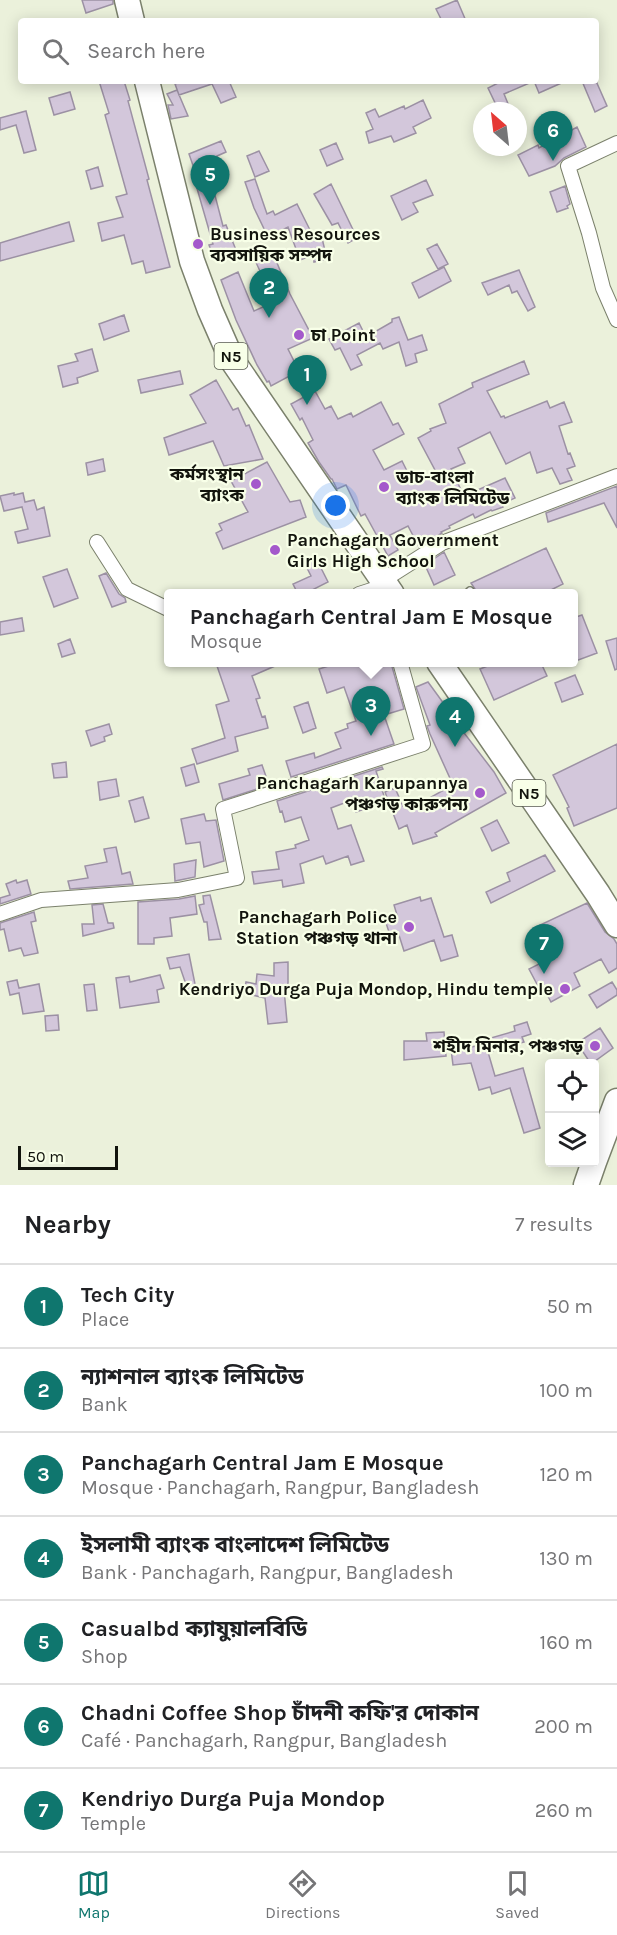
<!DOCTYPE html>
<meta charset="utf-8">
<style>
:root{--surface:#fff;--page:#f6f6f6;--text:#202124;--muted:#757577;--line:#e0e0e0;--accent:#0f766e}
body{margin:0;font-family:Karla,"Noto Sans Bengali",sans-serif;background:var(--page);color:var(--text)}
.controls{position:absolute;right:18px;bottom:18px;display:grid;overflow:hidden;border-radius:6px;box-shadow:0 3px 15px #0003}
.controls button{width:54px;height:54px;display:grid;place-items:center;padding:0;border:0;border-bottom:2px solid var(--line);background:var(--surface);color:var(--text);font:30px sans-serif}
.compass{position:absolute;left:473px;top:102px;width:54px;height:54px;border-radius:50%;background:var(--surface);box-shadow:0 3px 15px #0003;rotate:332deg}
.scale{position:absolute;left:18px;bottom:15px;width:100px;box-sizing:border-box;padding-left:6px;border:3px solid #12140d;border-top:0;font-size:16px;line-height:21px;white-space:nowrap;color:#12140d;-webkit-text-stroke:4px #f8ffe8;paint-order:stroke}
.you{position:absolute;left:336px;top:506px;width:21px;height:21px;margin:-15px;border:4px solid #fff;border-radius:50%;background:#1a73e8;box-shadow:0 0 0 9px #1a73e833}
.badge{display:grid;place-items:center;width:39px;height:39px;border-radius:50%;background:var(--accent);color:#fff;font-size:20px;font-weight:700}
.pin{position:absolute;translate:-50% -50px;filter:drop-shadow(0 2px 3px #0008)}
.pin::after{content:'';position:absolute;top:32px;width:21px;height:18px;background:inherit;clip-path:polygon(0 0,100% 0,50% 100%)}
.popup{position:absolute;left:164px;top:589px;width:414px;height:78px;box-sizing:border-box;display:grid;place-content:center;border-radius:6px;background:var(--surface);filter:drop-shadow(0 2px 4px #0005);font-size:20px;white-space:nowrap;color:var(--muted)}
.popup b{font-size:22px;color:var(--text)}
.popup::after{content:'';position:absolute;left:50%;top:100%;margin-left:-12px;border:12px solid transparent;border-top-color:var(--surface)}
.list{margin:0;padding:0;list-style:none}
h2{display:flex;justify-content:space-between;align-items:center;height:78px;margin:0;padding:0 24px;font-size:26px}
h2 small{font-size:20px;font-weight:400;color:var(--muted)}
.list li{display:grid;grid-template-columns:39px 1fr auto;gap:18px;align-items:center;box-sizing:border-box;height:84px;padding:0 24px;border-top:2px solid var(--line)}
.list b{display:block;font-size:22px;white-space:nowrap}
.list p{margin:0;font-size:20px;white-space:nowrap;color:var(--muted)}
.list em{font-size:20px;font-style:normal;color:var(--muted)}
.icon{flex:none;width:33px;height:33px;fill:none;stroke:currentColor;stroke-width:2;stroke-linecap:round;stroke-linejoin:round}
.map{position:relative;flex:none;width:617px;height:1185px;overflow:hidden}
.search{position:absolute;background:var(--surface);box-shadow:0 3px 15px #0003;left:18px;right:18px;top:18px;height:66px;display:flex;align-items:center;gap:15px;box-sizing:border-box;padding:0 21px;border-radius:6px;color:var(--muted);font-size:22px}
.sheet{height:666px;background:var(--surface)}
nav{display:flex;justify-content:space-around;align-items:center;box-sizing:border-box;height:84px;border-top:2px solid var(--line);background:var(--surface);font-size:16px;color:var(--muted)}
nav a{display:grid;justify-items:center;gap:3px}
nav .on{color:var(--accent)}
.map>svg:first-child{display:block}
</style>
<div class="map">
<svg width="617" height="1185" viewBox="0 0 617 1185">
<rect width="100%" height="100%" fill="#ebf1db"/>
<path fill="#d3c7db" stroke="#9c91a4" stroke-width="1.5" d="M82,0h31v4l-27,9z
M457,0l9,21h-24l-6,-12z
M99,81h25l6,19 -2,1 21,78 -2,1 23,87 -24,6 -3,-12 -11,3 -8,-29 -22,6 -4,-18 25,-6 -7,-20 11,-3 -22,-79 4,-2z
M183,81h46l7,16 -15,6 -9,-19 -33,11 -4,-11z
M502,81h64l-27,12 -5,-12 -30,13 7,17h-12l-11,-23z
M582,81h14l11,25 -12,6z
M177,90l11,26 -17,3 -3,-14h5l-6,-11z
M70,92l5,17 -21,6 -5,-17z
M423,100l8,18 -18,9 3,6 -22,9 -3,-6 -22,7 -3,-11 7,-3 -7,-16 9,-4 4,8 25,-11 1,3z
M26,111l10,39 -12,3 -8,-28 -16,5v-12z
M577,127l9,20 -22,11 -9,8 -26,10 -11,-21 20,-10 1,3z
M221,141l5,11 -9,4 3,8 -12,5 15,57 3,-1 10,25 -22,8 -5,-13 4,-1 -19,-66 3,-1 -8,-23z
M336,143l7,16 -16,7 -7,-16z
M259,151l10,20 -14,6 -8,-21z
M98,167l5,19 -12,3 -5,-18z
M255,179l12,35 6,-3 2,4 22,-11 16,32 8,-2 6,25 -13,3 -1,-7 -13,5 -12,-33 -20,10 -14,-29 -9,-26z
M426,180l7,15 -20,8 5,9 -16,8 -11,-24z
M331,184l26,54 -9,5 -10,-20 -6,2 -18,-31z
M565,186l5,18 -3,2 1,2 -11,4 -7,-20z
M69,222l5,19 -74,20v-18z
M437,244l11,20 -10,5 -11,-20z
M272,251l18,43 23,44 -25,11 11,22 -28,15 -2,-5 -2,1 -10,-17 -21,-45 -15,-40 17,-8 16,39 20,-9 -20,-44z
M444,267l7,14 -32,17 -7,-15z
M519,270l16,37 -7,4 -11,-20 -5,2 -3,-8 -21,10 -6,-12z
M124,315l5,16 -25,9 -5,-16z
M399,317l9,23 14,-5 5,15 -12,4 2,8 -11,4 -7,-24 -16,7 -3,-6 -23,12 5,10 -11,5 -11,-22 -5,2 -6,-11 30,-16 7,14 26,-15v-3z
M92,349l6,22 -21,7 1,5 -15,4 -5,-21 20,-5 -3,-7z
M524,361l5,13 -42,17 14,26 3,-1 1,2 42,-17 3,7 14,-6 8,20 -13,4 9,28 2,-1 5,13 -8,3 5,11 -12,4 -8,-16 -15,5 -7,-21 -24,12 -16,-32 -32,16 7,15 -14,6 13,27 41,-18 10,20 -13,6 1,3 -11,4 -1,-1 -16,8 -2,-4 -24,12 1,2 -9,4 1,1 -23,14 -11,-21 -18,9 8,15 -10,6 -23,-42 -4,2 -15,-31 -9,4 -5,-10h-1l-12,-17 -11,-19 5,-3 -11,-22 -2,2 -9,-16 24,-13 10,18 6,-3 7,13 13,-6 2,4 28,-15 12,23 5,-2 6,11 -31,16 11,20 18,-9 11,22 23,-11 -18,-34 13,-7 -1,-2 16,-6 -7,-19 34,-17 -1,-4z
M180,371l3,13 -42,9 -3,-13z
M216,380l17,30 5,-2 8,18 3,-1 14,34 -39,7 -11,-25 -44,14 -5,-17 42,-15 -16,-28z
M103,459l2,12 -17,4 -2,-12z
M267,462l23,40 10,-2 6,17 -83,32 -7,-16 6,-3 -3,-6 29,-12 -17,-31z
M617,486v42l-13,-25 -56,19 -2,-9z
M14,493v2l9,-2 2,9 9,-2 3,10 7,-3 6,29 -32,7 -3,-11 13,-3 -6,-22 -18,4 -4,-15z
M546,548l17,36 -20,10h-67l-1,-5 -4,-6z
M444,552l11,23 -21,10 -9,-20z
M316,558l12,24 -16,8 2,4h-16l-5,-10 18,-8 -6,-12z
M67,569l11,29 -24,9 -11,-30z
M106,573l13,21 6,4 1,4 -14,5 -13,-31z
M582,615l15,38 -24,9v-44z
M22,618l2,13 -24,4v-13z
M617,638v31l-2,1 -9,-29z
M70,639l5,14 -13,4 -4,-13z
M216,663h66l-30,13 8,22 -4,1 6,18 3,-1 3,12 -33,9 3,14 -41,13 -5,-15 33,-11 -9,-33 13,-4z
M338,663h53l13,46 -20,6 10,29 -103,33 -5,-16 28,-8 1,5 26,-10 -6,-15 13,-5 -1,-4 9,-3 -12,-34 -17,6 -8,-24z
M495,663h46l6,13 -53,24 -14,-31z
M575,675l8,19 -21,8 -7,-19z
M428,682l19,26h-2l49,64 12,21 -71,40 2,3 -24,8 -6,-19 -8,4 -14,-37 10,-4 8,18 13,-4 1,3 36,-20 -23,-51 -3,-8 3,-1 -14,-38z
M308,702l8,26 -13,5 -9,-26z
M109,724l3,10 -8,3 1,4 -14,5 -5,-15z
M617,744v64l-43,18 -7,-18 2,-1 -16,-32z
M66,762l1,15 -13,1 -2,-14z
M194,764l5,18 -13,4 -5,-18z
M262,765l7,20 -46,15 -4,-16 31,-9 -2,-6z
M382,767l1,2 -7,2 9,28 -19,6 1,3 -11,4 -4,-12 -21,8 7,21 13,-4 13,36 -13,4 -3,-9 -22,8 -3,-8 -23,8 4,19 -21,4 -1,-7 -28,4 -2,-12 27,-3 -3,-17 20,-4 -1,-3 14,-5 -8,-23 -16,5 -3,-11 -2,1 -3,-11z
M116,779l3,17 -19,4 -2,-18z
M143,797l6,21 -14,4 -6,-21z
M204,814l2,7 10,-1 8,41 -20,6 -4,-25 -14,2 -5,-25z
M497,820l12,23 -17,8 -11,-23z
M116,847l6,27 8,-2 3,12 -63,5 -2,-8 20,-3 -3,-12 22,-4 -3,-13z
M545,855l10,16 -64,32 -5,-11 24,-11 -3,-8z
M196,860l-1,17 -20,4 -1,-17z
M16,880l1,3 10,-3 4,14 -31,10v-6l10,-3 -4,-11z
M210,895l11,44 -12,1 -2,-18h-3l-5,-17 5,-1 -1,-8z
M195,896l2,18 -27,4 2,18 -18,2v6h-16v-42l41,-3z
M420,897l1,4 10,-3 13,39 8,-2 6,21 -17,5 -7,-21 -30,11 -6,-19 -8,3 -4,-12 7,-2 -2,-4 6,-2 -3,-10z
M587,903l18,29 9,7 3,5v24l-8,5 -8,-14 -27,14 6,13 -29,16 -8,-15 -4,1 -10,-19 24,-12 -4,-8 2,-1 -11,-23z
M103,904l5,19h5l1,5 -31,8 -1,-12h12l-2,-19z
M34,912l2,9 -5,1 7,31 -14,3 -3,-8 -12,3 -5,-22 -4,1v-7z
M189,954l8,40 -7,2 -10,-29 -10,2 -3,-11z
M288,962v27h-4l3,33 -19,2 -3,-26 -21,-5 2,-11 10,2 1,-10 17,2v-13z
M160,975l4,13 -7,2 2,12 -39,6 -4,-30 13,-2 1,6z
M17,980l2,8 20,-4 5,27 -21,3 -4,-21 -9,2 -3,-13z
M612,982l5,8v5l-20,13 -8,-13z
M94,984l3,26 -10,1 -3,-26z
M58,1015l1,15 -13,1 -1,-15z
M527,1022l4,12 -9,3 2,5 -36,10 7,24 28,-8 17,60 -16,5 -14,-45 -18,6 -2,-7 -11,3 -8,-27 -18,2 -2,-16 27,-3 -1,-4 38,-11 -1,-5z
M600,1028l13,20 -22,16 -14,-21z
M444,1032l2,24 -42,4v-19h23l-1,-8z"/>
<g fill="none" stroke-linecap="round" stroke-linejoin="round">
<defs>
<path id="service" d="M467,594l3,-3"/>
<path id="minor" d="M617,143l-49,23 21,67 14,55 14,32
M97,542l30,47 41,20
M386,588l4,-12 52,-33 175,-67
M359,594l28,-9
M0,914l41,-14 137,-10 59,-12 -14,-69 200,-65 -23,-82"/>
<path id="trunk" d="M127,0l5,21
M147,81l45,180 18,49 22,50 160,234
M439,662l159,232 19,31
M594,1162l23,-61
M586,1185l8,-23"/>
</defs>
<use href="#service" stroke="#7b816c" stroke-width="10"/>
<use href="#minor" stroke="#7b816c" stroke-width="16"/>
<use href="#trunk" stroke="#7b816c" stroke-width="27"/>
<use href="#service" stroke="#fff" stroke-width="7"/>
<use href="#minor" stroke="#fff" stroke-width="14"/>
<use href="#trunk" stroke="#fff" stroke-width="24"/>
</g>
<g fill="#a459cb" stroke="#f8ffe8" stroke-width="2">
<circle cx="198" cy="244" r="6"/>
<circle cx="299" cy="335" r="6"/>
<circle cx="256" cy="484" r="6"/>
<circle cx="384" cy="487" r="6"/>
<circle cx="275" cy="550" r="6"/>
<circle cx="480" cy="793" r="6"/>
<circle cx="409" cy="927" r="6"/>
<circle cx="565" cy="989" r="6"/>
<circle cx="595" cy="1046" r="6"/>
</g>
<g text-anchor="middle" stroke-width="4.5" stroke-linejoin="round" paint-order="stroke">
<g fill="#f8ffe8" stroke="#575a4f" stroke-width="1.5">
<rect x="214.5" y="343" width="33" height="26" rx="4.5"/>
<rect x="512.5" y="780" width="33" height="26" rx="4.5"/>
</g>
<g font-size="16" font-weight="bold" fill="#12140d">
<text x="231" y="362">N5</text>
<text x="529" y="799">N5</text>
</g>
<g font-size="18" font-weight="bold" fill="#12140d" stroke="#f8ffe8" text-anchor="end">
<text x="210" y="240" text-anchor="start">Business Resources<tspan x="210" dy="21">ব্যবসায়িক সম্পদ</tspan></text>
<text x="311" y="341" text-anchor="start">চা Point</text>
<text x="244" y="480">কর্মসংস্থান<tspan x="244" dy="21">ব্যাংক</tspan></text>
<text x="396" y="483" text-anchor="start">ডাচ-বাংলা<tspan x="396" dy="21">ব্যাংক লিমিটেড</tspan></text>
<text x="287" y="546" text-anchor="start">Panchagarh Government<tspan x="287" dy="21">Girls High School</tspan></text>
<text x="468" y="789">Panchagarh Karupannya<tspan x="468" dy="21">পঞ্চগড় কারুপন্য</tspan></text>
<text x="397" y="923">Panchagarh Police<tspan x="397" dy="21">Station পঞ্চগড় থানা</tspan></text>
<text x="553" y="995">Kendriyo Durga Puja Mondop, Hindu temple</text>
<text x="583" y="1052">শহীদ মিনার, পঞ্চগড়</text>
</g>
</g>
</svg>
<div class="controls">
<button><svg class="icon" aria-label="locate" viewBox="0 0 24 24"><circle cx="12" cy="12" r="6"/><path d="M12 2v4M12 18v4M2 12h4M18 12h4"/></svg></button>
<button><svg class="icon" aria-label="layers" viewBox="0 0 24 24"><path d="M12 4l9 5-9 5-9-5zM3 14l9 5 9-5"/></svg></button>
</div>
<svg class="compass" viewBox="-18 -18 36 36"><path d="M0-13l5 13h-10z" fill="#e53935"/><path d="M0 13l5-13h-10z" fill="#757577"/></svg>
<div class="scale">50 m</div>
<div class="you"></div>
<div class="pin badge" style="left:307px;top:405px">1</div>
<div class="pin badge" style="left:269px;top:318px">2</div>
<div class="pin badge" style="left:371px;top:736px">3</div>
<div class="popup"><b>Panchagarh Central Jam E Mosque</b>Mosque</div>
<div class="pin badge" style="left:455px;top:747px">4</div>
<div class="pin badge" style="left:210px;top:205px">5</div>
<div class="pin badge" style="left:553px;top:161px">6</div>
<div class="pin badge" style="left:544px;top:974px">7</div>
<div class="search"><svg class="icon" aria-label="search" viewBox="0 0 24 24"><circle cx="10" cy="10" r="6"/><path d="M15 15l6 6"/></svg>Search here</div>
</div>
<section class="sheet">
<h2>Nearby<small>7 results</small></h2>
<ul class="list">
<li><span class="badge">1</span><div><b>Tech City</b><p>Place</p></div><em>50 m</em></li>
<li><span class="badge">2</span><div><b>ন্যাশনাল ব্যাংক লিমিটেড</b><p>Bank</p></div><em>100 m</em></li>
<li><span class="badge">3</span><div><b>Panchagarh Central Jam E Mosque</b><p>Mosque · Panchagarh, Rangpur, Bangladesh</p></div><em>120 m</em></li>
<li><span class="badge">4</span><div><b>ইসলামী ব্যাংক বাংলাদেশ লিমিটেড</b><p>Bank · Panchagarh, Rangpur, Bangladesh</p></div><em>130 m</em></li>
<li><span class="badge">5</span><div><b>Casualbd ক্যাযুয়ালবিডি</b><p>Shop</p></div><em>160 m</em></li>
<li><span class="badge">6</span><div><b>Chadni Coffee Shop চাঁদনী কফি'র দোকান</b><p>Café · Panchagarh, Rangpur, Bangladesh</p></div><em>200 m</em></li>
<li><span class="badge">7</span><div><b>Kendriyo Durga Puja Mondop</b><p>Temple</p></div><em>260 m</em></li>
</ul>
</section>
<nav>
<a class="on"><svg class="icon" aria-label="map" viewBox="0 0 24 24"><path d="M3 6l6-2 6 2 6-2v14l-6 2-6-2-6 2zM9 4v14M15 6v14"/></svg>Map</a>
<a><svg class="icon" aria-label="directions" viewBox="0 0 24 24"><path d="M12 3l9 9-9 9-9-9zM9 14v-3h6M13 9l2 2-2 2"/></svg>Directions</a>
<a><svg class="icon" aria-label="saved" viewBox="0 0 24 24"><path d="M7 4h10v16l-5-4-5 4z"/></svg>Saved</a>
</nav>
